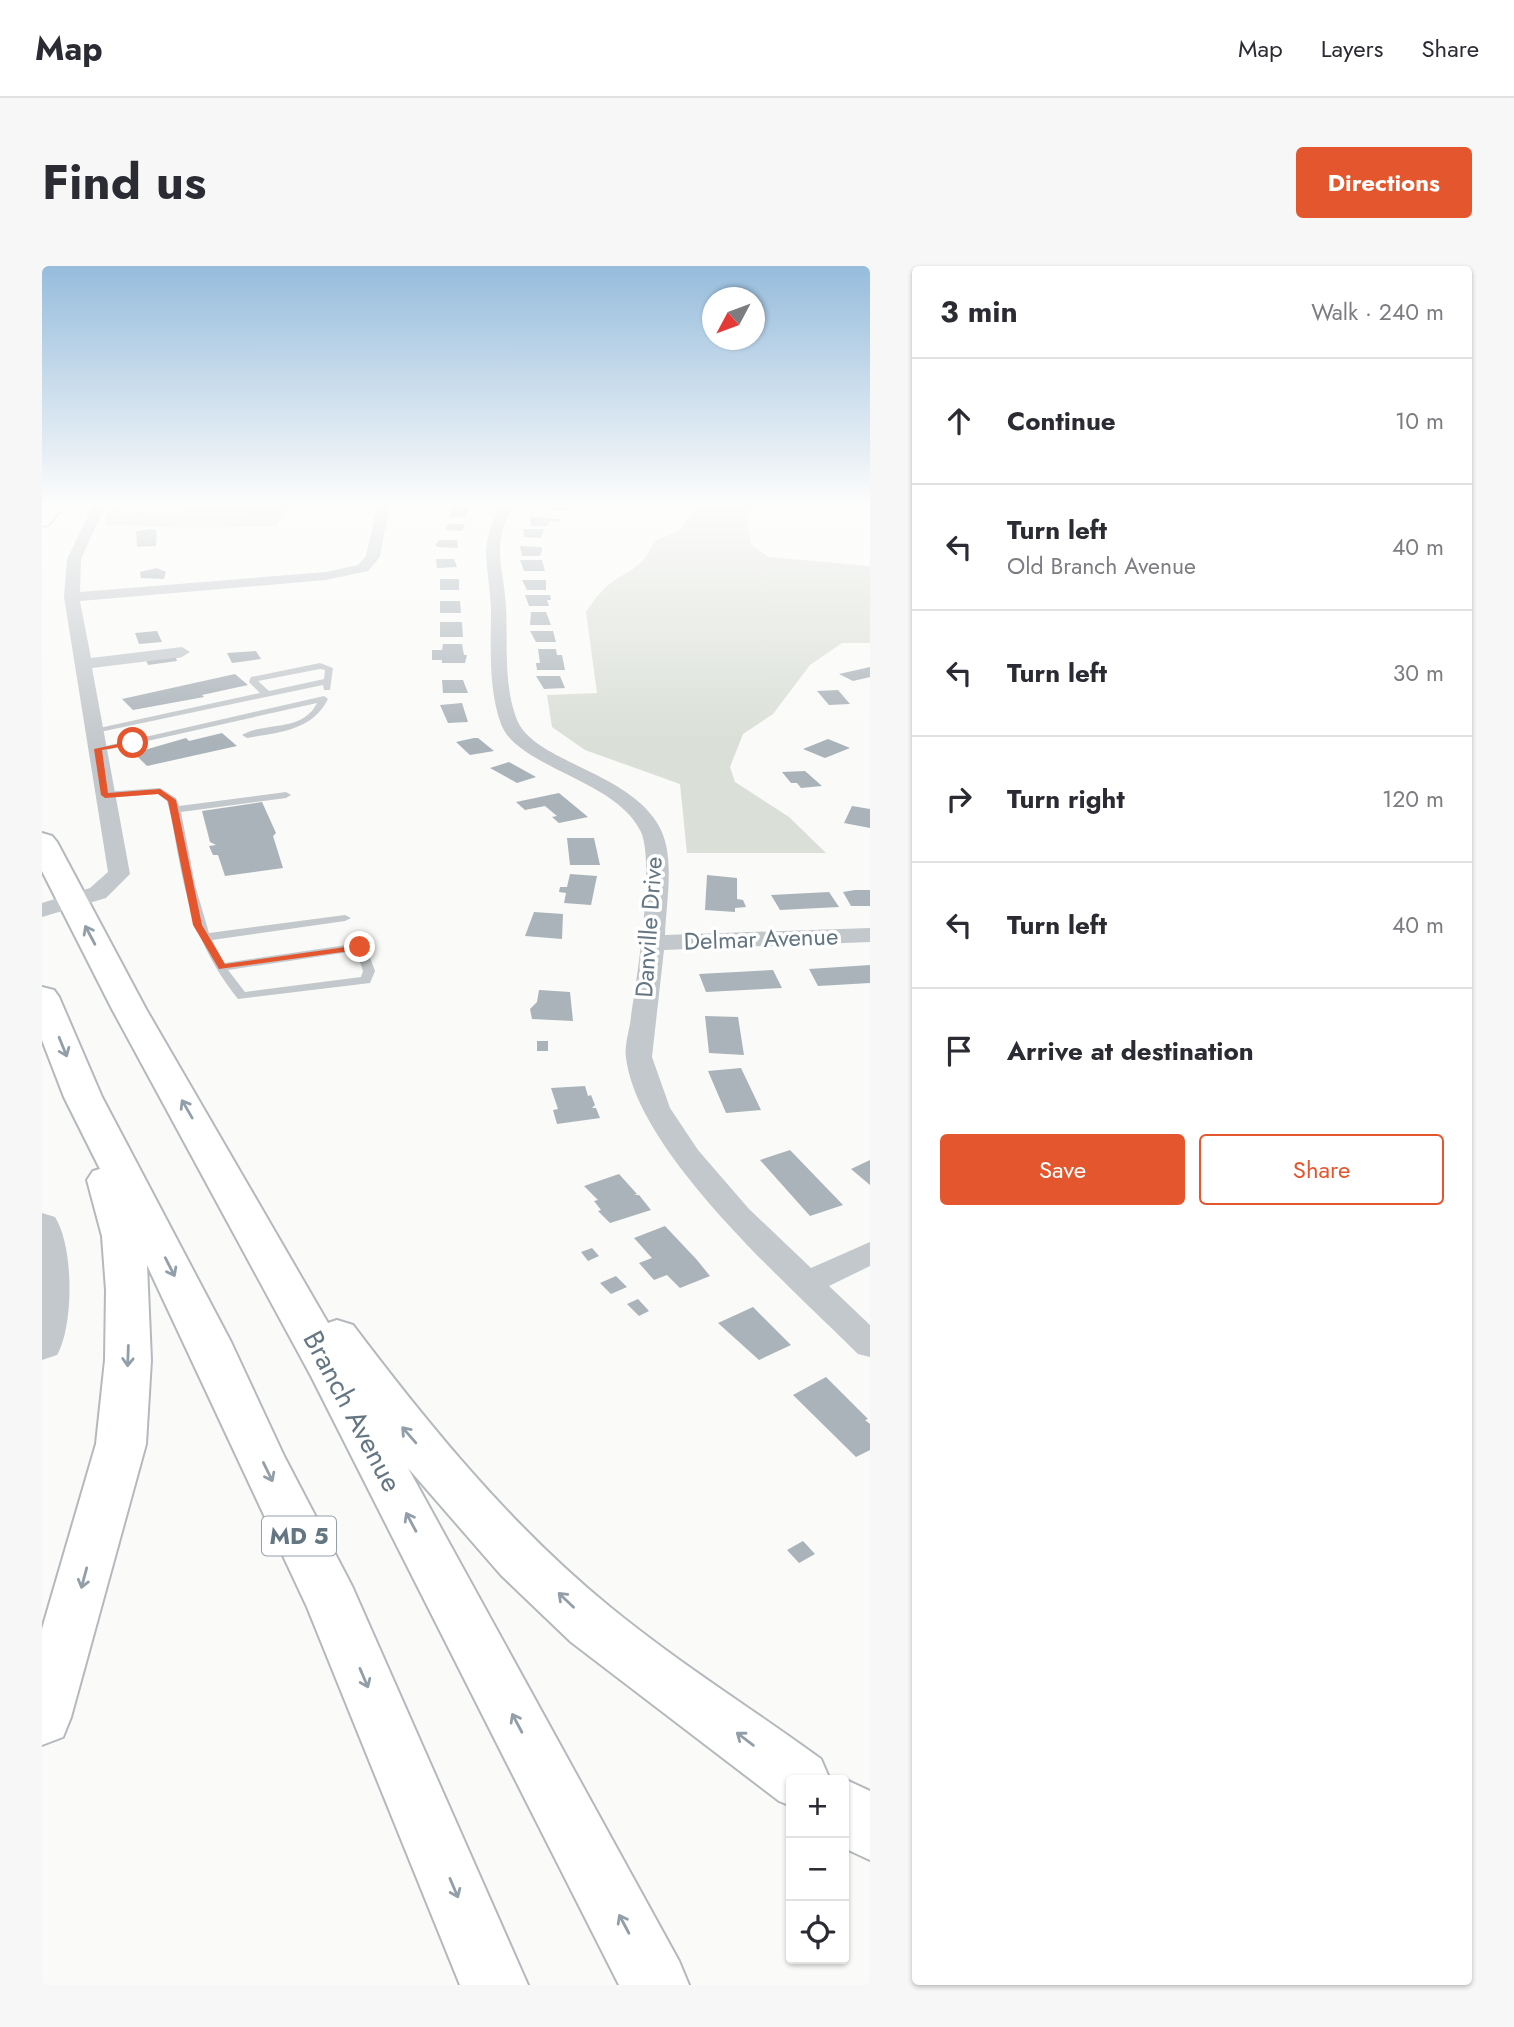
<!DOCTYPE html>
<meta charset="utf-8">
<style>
:root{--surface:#fff;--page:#f7f7f7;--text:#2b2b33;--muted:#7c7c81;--line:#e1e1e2;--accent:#e4572e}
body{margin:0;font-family:Jost,sans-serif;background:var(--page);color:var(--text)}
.controls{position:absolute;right:21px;bottom:21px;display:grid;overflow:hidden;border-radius:7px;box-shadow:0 2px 5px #0004}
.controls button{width:63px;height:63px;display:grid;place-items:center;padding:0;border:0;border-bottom:2px solid var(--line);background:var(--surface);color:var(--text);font:35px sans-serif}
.compass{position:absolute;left:660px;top:21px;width:63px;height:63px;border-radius:50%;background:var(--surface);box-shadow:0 2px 5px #0004;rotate:229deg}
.stop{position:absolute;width:21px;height:21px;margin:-16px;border:5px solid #e4572e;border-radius:50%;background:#fff}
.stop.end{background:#e4572e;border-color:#fff;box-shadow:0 2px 7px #0008}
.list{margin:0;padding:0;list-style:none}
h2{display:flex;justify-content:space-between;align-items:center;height:91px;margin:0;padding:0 28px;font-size:30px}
h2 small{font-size:23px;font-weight:400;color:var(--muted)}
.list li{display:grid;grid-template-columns:46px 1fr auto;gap:21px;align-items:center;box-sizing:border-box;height:126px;padding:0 28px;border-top:2px solid var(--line)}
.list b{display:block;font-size:26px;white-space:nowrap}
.list p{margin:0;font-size:23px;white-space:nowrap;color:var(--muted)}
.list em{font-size:23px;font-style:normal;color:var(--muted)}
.actions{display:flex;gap:14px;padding:21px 28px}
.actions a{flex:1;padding:16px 0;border:2px solid var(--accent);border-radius:7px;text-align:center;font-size:24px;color:var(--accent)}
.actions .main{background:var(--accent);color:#fff}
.icon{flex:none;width:38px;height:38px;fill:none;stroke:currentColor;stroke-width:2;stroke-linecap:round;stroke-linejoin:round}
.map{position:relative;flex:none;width:828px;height:1719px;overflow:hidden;border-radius:7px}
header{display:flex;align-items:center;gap:42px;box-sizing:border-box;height:98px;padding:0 35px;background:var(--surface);border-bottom:2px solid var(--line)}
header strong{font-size:33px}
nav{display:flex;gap:38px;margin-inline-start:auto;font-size:24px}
.intro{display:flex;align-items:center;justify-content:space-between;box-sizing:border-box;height:168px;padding:0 42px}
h1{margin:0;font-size:49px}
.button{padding:18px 32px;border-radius:7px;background:var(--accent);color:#fff;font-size:24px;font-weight:700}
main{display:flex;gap:42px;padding:0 42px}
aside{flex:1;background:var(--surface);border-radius:7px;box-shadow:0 2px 5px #0004}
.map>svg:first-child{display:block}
</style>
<header>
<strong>Map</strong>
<nav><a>Map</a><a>Layers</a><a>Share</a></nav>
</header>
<div class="intro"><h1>Find us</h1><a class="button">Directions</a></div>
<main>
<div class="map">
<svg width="828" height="1719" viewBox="0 0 828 1719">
<rect width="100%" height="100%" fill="#fafaf8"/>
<path fill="#dadfd7" d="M155,236h96l-18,24 -75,2 -95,-3 3,-16c27,1 67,11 89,-7z
M659,236h52l-6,14 4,29 18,12 101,9v77h-28l-32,22 -37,49 -30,20 -13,33 5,15 54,35 37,36h-139l-7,-69 -95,-34 -33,-23 -5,-32 50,-2 -11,-81c5,-7 10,-16 17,-22 19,-20 38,-16 51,-49l25,-10z"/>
<path fill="#aab3b9" d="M509,237l20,1 -3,7h-17z
M412,241h16l-6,10h-15z
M488,251l31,2 -1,3 -10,-1 -3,5h-16z
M406,258h17l-3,7 -17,-1z
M109,263l6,1 -1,16 -19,1 -1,-16z
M481,263h21l-3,9 -17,-1z
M397,274h18l1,8 -20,-1 -3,-2z
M478,280l22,1v4l-2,5h-18z
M394,293h18l3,8 -20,1z
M478,294h22l3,11h-21z
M115,302l9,4 -2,7 -23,-1 -1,-6z
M398,313h19v11h-19z
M480,314h24v10h-19z
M483,329h25l1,5h-4l2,6h-20z
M398,335h20l1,12h-21z
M489,346h15l5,13h-21z
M398,356h22l1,15h-23z
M115,365l5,11 -23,2 -4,-11z
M488,365h23l3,11h-20z
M401,378h19l2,11h3l-2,8h-23v-3h-10v-10h10z
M496,383h18l1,6h5l3,15h-28l-1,-7h4z
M214,385l5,8 -29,4 -5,-10z
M138,387l2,4 -6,1 1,3 -29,4 -3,-8z
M828,401v10l-17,4 -14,-7z
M193,408l13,11 -46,10 2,2 -71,13 -11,-11z
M494,410h24l5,12 -21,1z
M400,414h21l5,13h-25z
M796,424l12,14 -21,1 -12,-14z
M420,437l6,19 -20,1 -8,-18z
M180,467l15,13 -90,20 -13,-13 52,-15 3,3z
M432,472h4l16,13 -24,4 -14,-13z
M786,473l22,9 -25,10 -22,-9z
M467,496l27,15 -19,6 -27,-15z
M763,505l17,15 -21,2 -4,-5h-6l-9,-11z
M517,527l29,24 -29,6 -7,-6 5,-1 -12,-10 -20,4 -9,-8z
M220,536l14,31 -3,3 10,32 -58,8 -7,-21h-5l-4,-9 7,-1 -6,-3 -8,-31z
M810,540l18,3v19l-26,-5z
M525,572h27l6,27h-30z
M528,608l27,2 -6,29 -27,-2 2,-10 -7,-1 1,-5h7z
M665,609l30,3v21l6,1 3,7 -11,1v4l-30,-2z
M813,624h15v16h-19l-8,-14z
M787,626l10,15 -59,3 -9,-15z
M492,646l29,2 -1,25 -37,-3z
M828,699v18l-52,3 -9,-17z
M731,704l9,18 -76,4 -7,-18z
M497,724l31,2 3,29 -41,-2 -2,-10 7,-7z
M663,750l33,1 6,38 -35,-2z
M495,775h11v10h-11z
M699,802l20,42 -35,3 -18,-42z
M543,820l3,10 3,-1 4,10 -3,3h4l4,10 -43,6 -4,-14 5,-1 -7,-21z
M748,884l53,55 -33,11 -50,-56z
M828,894v25l-19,-16z
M577,908l18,20 -3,1h5l12,15 -41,13 -12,-12 3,-1 -7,-9 4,-1 -14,-14z
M623,960l32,34 13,16 -30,12 -13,-13 -13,5 -15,-17 13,-5 -18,-20z
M550,982l7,8 -11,5 -7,-9z
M574,1010l11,11 -16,7 -11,-11z
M596,1033l11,12 -10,5 -12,-12z
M711,1041l38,38 -32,15 -41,-37z
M784,1111l42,42 -3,1 5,4v26l-14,7 -63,-62z
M761,1275l12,13 -16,9 -12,-13z"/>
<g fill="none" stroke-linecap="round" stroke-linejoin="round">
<defs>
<path id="trunk" d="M7,236h18l-19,23 -6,1v-16z
M0,567l10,3 5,6 89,167 182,314 9,-3 16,5c77,102 158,201 257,282 67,55 141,101 211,152l9,21h-39v26l-12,-5 -208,-159 -70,-67 -93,-107 271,493 10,24h-70l-308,-609 -199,-367 -70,-138z
M0,721l12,3 5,7 43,100 129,245 53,114 68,130 176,399h-68l-153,-378 -160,-342 4,95 -5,84 -75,273 -8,20 -21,8v-116l54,-185 9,-84 1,-70 -4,-54 -15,-56 6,-9 7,-2 -36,-72 -22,-57z
M802,1513l26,12v69l-26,-12z"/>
</defs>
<use href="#trunk" stroke="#b4b9bd" stroke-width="4"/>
<path fill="#c3c8cc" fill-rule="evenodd" d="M278,397l13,5 -3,22h-6l-1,-5 -228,48 -5,-3 170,-37 -11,-11 2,-5zM278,403l5,1 -1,9 -55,12 -11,-10z
M282,430l4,3c-16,32 -49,33 -81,39l-5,-3c24,-14 60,-2 75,-32l-219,49 -5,-3z
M118,522l16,10 3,8 107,-14 5,3 -5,3 -105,14 14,73 14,48 136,-18 6,3 -6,3 -133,19 12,23 136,-20 6,4 9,24 -5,12 -132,16c-35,-44 -49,-85 -59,-139 -4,-19 -6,-40 -12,-59l-9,-7 -53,4 -5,-3 5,-3zM314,685l7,20 -2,6 -116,15 -17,-22z"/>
<path fill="#c3c8cc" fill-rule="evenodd" d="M53,236h12l-26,57 -1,33 246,-20 32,-7 8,-9 12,-54h12l-10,55 -12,14 -42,9 -246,21 11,57 91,-11 8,5 -8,5 -90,11 38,206 -24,24 -64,19v-14l48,-15 18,-16 -44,-275 3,-38z
M462,236l11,1c-25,41 -12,59 -9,103 2,36 -3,82 12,116 19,41 116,51 143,108 14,30 5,73 4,105l205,-7v14l-206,8 -12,107 18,51 28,42 51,59 62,59 59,-26v24l-41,20 41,39v32l-12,-3c-67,-67 -220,-200 -232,-296 -2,-13 4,-29 5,-42 6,-39 24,-152 10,-184 -25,-53 -124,-64 -140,-108 -13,-36 -10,-79 -10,-116 -2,-45 -15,-64 13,-106z"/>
<path fill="#c3c8cc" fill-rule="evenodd" d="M0,947l13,4c19,30 19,108 2,138l-15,5z"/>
<use href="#trunk" fill="#fff" fill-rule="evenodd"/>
</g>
<defs><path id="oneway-shaft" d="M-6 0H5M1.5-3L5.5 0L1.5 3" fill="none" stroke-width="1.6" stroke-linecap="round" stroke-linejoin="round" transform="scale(1.75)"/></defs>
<g stroke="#939fa8">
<use href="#oneway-shaft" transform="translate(48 669) rotate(-118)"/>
<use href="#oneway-shaft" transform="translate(21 781) rotate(68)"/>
<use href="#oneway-shaft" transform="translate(145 843) rotate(-120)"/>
<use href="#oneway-shaft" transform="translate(128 1001) rotate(63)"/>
<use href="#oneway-shaft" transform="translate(86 1090) rotate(92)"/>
<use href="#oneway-shaft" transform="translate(367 1169) rotate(-131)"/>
<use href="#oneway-shaft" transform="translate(226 1206) rotate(64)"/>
<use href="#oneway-shaft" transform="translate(369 1256) rotate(-118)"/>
<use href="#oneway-shaft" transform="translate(42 1312) rotate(105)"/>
<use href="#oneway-shaft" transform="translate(524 1334) rotate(-136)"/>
<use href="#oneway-shaft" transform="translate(322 1412) rotate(67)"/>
<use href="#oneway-shaft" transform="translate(475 1457) rotate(-118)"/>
<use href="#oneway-shaft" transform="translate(703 1473) rotate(-143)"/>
<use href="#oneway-shaft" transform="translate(412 1622) rotate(67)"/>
<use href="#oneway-shaft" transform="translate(582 1658) rotate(-118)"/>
</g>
<linearGradient id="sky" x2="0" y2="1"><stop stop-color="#96bcdc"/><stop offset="0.5" stop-color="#fdfdfc"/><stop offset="1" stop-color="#fdfdfc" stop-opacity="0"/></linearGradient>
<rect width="828" height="476" fill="url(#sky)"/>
<path fill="#e4572e" d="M91,475l3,3 -34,6 6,43 52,-4 16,11 26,125 23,39 135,-19 4,4 -145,20 -26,-44 -25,-124 -10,-7 -53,4 -4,-3 -7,-46z"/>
<g text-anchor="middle" stroke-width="7" stroke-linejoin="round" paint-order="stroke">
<rect fill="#fff" stroke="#939fa8" stroke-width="2" x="220" y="1250.5" width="74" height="39" rx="5"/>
<g font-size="23" font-weight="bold" fill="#657683">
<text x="257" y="1278">MD 5</text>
</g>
<g font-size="24" fill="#657683" stroke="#fff">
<text transform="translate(607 661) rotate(-86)" y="8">Danville Drive</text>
<text transform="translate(719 673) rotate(-2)" y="8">Delmar Avenue</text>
</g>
<g font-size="28" fill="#657683" stroke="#fff">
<text transform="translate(311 1145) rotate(62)" y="10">Branch Avenue</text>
</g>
</g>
</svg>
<div class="controls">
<button>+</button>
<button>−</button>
<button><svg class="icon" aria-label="locate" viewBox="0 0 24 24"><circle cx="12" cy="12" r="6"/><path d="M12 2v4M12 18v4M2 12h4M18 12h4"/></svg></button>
</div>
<svg class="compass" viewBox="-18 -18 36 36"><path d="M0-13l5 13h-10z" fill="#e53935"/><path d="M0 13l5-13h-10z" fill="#7c7c81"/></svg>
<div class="stop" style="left:91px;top:477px"></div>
<div class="stop end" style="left:318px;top:681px"></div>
</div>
<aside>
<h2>3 min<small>Walk · 240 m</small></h2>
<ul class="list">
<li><svg class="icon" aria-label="ahead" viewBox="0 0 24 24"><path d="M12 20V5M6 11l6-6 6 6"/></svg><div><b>Continue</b></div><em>10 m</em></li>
<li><svg class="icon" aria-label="left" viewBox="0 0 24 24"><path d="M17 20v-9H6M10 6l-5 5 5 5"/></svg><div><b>Turn left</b><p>Old Branch Avenue</p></div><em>40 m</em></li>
<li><svg class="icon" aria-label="left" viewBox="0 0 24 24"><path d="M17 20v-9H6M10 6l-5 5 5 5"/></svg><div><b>Turn left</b></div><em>30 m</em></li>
<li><svg class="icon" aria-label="right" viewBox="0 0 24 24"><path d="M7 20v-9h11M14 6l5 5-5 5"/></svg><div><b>Turn right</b></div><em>120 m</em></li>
<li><svg class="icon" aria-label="left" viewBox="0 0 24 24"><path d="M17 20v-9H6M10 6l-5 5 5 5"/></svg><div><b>Turn left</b></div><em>40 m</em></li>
<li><svg class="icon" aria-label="arrive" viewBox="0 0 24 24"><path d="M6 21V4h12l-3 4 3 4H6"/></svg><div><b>Arrive at destination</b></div></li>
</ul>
<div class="actions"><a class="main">Save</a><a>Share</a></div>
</aside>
</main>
